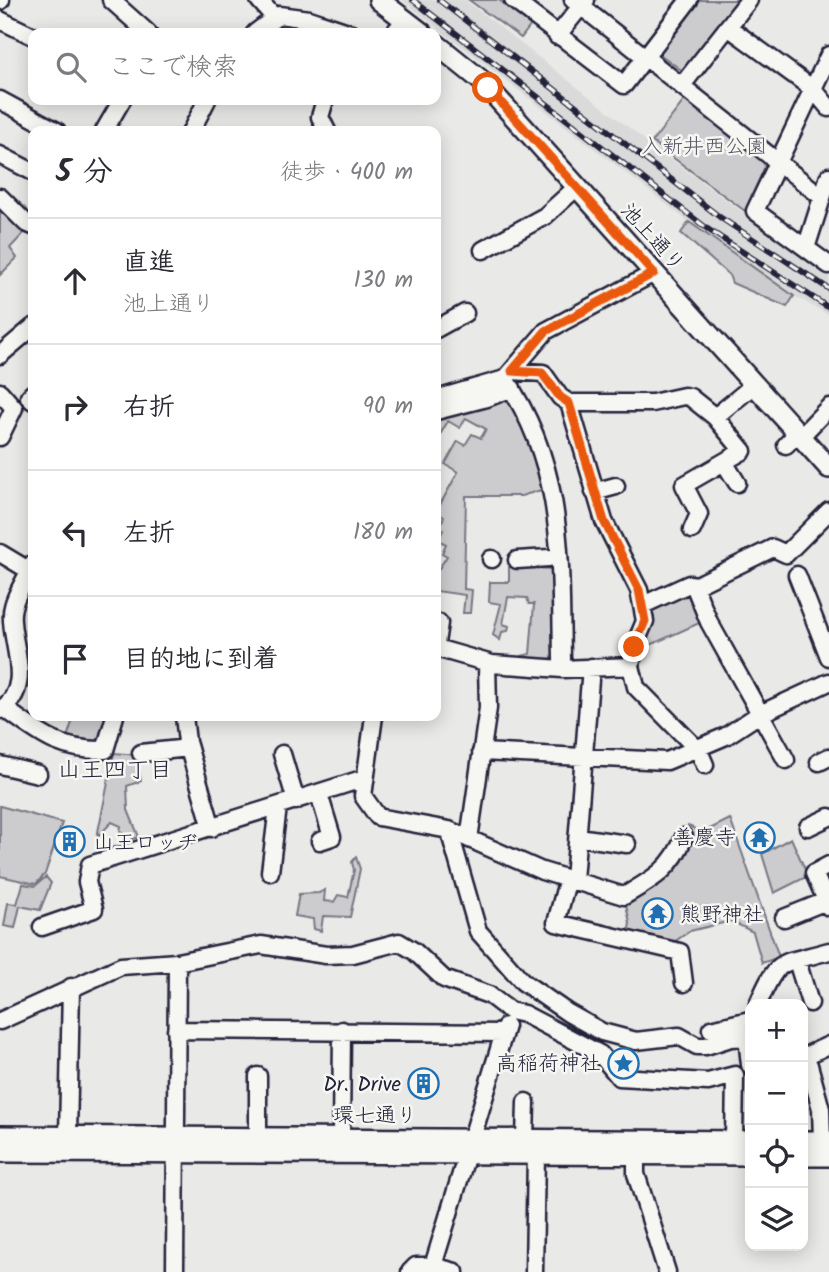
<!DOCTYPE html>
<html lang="ja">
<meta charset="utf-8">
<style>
:root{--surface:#fff;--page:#f7f7f7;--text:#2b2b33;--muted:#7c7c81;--line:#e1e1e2}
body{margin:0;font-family:Kalam,"Klee One",sans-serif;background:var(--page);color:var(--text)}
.controls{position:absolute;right:21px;bottom:21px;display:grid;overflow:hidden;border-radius:14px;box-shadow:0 4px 18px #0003}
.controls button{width:63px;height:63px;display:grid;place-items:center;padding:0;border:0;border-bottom:2px solid var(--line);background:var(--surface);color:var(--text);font:35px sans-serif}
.stop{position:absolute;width:21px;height:21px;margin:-16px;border:5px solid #ea580c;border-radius:50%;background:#fff}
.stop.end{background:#ea580c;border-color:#fff;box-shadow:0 2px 7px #0008}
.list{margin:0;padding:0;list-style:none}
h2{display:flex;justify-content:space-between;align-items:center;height:91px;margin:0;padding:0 28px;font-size:30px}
h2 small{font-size:23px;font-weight:400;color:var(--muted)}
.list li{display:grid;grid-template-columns:46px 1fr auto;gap:21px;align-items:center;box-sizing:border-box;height:126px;padding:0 28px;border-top:2px solid var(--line)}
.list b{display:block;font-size:26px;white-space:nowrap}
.list p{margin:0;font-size:23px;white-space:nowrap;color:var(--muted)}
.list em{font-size:23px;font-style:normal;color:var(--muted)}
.icon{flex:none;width:38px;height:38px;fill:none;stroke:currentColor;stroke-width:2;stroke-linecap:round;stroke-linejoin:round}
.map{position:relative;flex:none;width:829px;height:1272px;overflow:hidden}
.search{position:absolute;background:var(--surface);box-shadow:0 4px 18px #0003;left:28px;top:28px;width:413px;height:77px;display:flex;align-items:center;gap:18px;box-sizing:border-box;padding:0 24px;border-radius:14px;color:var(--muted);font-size:26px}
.panel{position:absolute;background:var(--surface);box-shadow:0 4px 18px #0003;left:28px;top:126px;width:413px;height:595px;border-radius:14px}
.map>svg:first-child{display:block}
</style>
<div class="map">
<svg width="829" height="1272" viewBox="0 0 829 1272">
<rect width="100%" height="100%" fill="#e9e9e7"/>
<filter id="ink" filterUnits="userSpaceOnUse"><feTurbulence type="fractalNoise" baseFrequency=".0143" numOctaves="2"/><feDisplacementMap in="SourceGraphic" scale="14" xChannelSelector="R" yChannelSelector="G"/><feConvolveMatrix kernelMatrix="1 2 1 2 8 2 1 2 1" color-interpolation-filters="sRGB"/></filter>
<g filter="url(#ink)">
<path fill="#dadada" d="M402,0h63l185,144 143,105 36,22v44l-35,-19 -105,-74z"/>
<path fill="#ccccce" stroke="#777784" stroke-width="2" d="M469,0h30l32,25 -10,13z
M696,0h47l-59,72 -27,-20z
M687,97l76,60 2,10 -20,44 -93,-69z
M0,203l26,28 -16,17 7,10 -17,17z
M689,222l105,74 -7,11 -55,-24 -3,-8 -48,-42z
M512,392l36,96 -27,8h-55l-2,93 8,1 -2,23h-7l2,-18 -29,-4v-18l11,-17 -5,-3 4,-9 -8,-4 5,-10 -4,-3 5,-10 -8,-5 22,-40 -13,-8 13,-23 7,4 7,-11 9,4 5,-9 -20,-11 -6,10 -12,-7 -7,12 -5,-3v-27z
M509,567l47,2 -1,100 -36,-4 2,-9 9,-2 4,-50h-5l-2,-6 -19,-1 -5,27 6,2 -1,5 -6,1 -2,8 -7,-5 8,-31 -12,-2 1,-20h19z
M690,588l16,32 -69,31 11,-44z
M74,716h35l-8,25 -6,5 -29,-5z
M114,753l23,2 4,26 -14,5 1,24 11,27 -6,2 -13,-7 1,-6 -9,-4 -15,15z
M0,806l62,17 -17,51 -9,10 -36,-8z
M730,819l49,138 -17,6 -9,-31 -22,-11 -41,10 -19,13 -43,-8 2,-13 -6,-27 30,-17 34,-53 16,6z
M791,838l17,38 -34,17 -12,-39z
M356,857l4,12 -10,48 -27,-1 -2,15 -7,-2 -1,-10 -18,-3 4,-22 20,-1 6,-3 -1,11 10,1 4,-7 10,2 6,-27 -2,-8z
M46,877l5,6 -11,27 -20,-4 -5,22 -11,-2 4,-23 9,1 6,-20 12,2z"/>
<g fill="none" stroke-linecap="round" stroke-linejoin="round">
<defs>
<path id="minor" d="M111,0l37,33
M259,0l15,17
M513,0l111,85 65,-85
M573,0l249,197
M0,1l1,-1
M0,20l33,16
M728,27l85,62 16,19
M255,33l24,-18 30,4 42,14
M394,33l11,-13
M557,36l29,-36
M829,55l-74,156 74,54
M683,84l66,-84
M0,100l57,31
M325,100l-5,17 7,14
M104,131l18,-31
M191,131l16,-31
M0,155l33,17
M0,197l26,26 7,3
M806,248l23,-72
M483,250l62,-34 32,-29
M436,329l29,-16
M0,355l33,-28
M512,371l31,2 17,24 9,6h83l32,-7 6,1 25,20
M505,379c60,88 55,179 57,280
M0,392l14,16 -14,29
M33,393l-4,4 4,4
M436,399l69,-20 41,-48 108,-58
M569,403l35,118 35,69 6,31 -11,26 -3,19 5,21 63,64 6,14
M436,411l51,-13 25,-10
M801,436l28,-29
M786,445l12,-13
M724,462l13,21
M594,492l22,-6
M692,530l7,-16 -15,-29 59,-34 -28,-34 40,-33
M0,553l30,18
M491,559h1
M517,560l32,-2
M797,575l32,82
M694,585l15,37 77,138
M643,605l46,-21 8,1 76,-37 13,6 43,-43
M436,643l3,-20
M436,648l56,16 70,5 69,-3
M4,708c36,26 54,43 101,42l10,-34
M0,710c36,-23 9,-69 12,-97 1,-16 15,-35 21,-50
M184,716l3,26 25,86
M374,716l-11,80 15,21 71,13 93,41 82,25c29,-17 48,-27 60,-59
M481,752l186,9 59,-25 32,-21 71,-33
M141,753l48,-5
M282,754l14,47
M819,762l10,-5
M0,765l38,9
M319,794l13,43 -12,4
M808,827l21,-10
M449,830l29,101 45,51 45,31 34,19 34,9 43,-5 18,10h9l25,-8 19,-1
M578,837l49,7
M469,839l19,-131 -1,-45
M829,865l-15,8 15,34
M270,872l8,-65
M568,878l-12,45 124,29 4,31
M574,880l17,-213
M784,918l42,-17
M42,927l52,-18 -7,-27 3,-17 275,-87
M797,961l13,42
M758,1004c21,-49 22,-39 71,-53
M0,1021l121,-55 56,-4 84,-17 65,10 27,-1 46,-12 15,9 30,28 45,16 21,16 14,3 76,40 19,23 89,5 27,-7 -1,67
M711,1029l39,-9
M176,1030l328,3
M747,1037l3,28
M803,1057l26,-12
M803,1062l6,3 12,44 1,32
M258,1076v61
M68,1136l3,-149
M341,1137l1,-107
M525,1139l1,-37
M636,1155v19l31,98
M433,1266l22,6
M175,1272l2,-310
M410,1272l6,-6h17l73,-240
M534,1272l2,-118"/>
<path id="major" d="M379,0l43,33
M436,44l46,37 347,387
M0,1136l750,5
M803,1141h26
M0,1152l750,3
M803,1156h26"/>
</defs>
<use href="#minor" stroke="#22223b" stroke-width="21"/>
<use href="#major" stroke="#22223b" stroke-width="24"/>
<use href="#minor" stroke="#f6f6f2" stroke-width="16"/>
<use href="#major" stroke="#f6f6f2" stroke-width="19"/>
<defs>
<path id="rail" d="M413,0l296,230 120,78
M439,0l282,218 108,71"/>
</defs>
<use href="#rail" stroke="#22223b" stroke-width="6"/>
<use href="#rail" stroke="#f6f6f2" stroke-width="3.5" stroke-dasharray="10" stroke-linecap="butt"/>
</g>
</g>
<g fill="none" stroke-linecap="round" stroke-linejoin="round" filter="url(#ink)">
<path stroke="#ea580c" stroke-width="9" d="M488,88l166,185 -108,58 -34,40 30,2 18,24 9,6 35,118 35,69 6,31 -11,26"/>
</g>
<defs>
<symbol id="temple-ring" viewBox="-11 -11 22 22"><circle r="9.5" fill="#f6f6f2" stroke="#1f6fb2" stroke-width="1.5"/><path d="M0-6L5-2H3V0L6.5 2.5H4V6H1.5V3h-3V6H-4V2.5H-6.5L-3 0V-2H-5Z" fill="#1f6fb2"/></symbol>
<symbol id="building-ring" viewBox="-11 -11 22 22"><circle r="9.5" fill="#f6f6f2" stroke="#1f6fb2" stroke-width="1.5"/><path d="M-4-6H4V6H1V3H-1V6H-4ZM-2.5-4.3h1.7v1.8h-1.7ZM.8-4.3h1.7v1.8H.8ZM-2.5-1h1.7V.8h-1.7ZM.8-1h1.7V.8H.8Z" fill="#1f6fb2"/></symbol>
<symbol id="sight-ring" viewBox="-11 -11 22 22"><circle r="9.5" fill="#f6f6f2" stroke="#1f6fb2" stroke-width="1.5"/><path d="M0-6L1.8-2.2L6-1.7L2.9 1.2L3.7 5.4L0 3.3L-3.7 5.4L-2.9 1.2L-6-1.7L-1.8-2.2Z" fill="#1f6fb2"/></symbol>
</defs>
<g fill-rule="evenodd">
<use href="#temple-ring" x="742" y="820" width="35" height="35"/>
<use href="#building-ring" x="52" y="824" width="35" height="35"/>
<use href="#temple-ring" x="640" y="896" width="35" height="35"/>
<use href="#sight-ring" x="606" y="1046" width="35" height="35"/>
<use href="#building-ring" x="406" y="1066" width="35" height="35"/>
</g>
<g text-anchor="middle" stroke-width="5" stroke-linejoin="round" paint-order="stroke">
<g font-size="21" fill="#555567" stroke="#f6f6f2">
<text x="704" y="153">入新井西公園</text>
</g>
<g font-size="21" fill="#22223b" stroke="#f6f6f2">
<text transform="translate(653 237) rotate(48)" y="7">池上通り</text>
<text x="375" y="1122">環七通り</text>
</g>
<g font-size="21" fill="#22223b" stroke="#f6f6f2" text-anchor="end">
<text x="736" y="844">善慶寺</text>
<text x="93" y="849" text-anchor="start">山王ロッヂ</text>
<text x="680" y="921" text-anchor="start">熊野神社</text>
<text x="601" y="1070">高稲荷神社</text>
<text x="401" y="1091">Dr. Drive</text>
</g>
<g font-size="23" fill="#22223b" stroke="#f6f6f2">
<text x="115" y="777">山王四丁目</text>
</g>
</g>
</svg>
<div class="controls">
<button>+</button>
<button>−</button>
<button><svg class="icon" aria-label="locate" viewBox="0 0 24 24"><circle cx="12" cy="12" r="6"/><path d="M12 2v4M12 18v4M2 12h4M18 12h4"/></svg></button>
<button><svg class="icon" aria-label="layers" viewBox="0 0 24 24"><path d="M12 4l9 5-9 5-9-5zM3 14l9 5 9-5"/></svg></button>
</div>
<div class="stop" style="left:488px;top:88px"></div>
<div class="stop end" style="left:634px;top:647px"></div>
<div class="search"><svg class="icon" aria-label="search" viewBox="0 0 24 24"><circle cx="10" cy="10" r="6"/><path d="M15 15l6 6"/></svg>ここで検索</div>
<section class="panel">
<h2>5 分<small>徒歩 · 400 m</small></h2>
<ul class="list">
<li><svg class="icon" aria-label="ahead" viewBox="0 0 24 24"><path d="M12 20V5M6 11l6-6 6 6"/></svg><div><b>直進</b><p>池上通り</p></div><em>130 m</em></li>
<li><svg class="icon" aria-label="right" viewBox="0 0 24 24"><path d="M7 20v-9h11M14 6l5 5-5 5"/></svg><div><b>右折</b></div><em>90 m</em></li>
<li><svg class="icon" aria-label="left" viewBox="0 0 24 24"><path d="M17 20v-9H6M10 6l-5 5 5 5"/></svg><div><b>左折</b></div><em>180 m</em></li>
<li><svg class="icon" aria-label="arrive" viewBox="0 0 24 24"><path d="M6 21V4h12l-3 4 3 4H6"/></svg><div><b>目的地に到着</b></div></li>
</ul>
</section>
</div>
